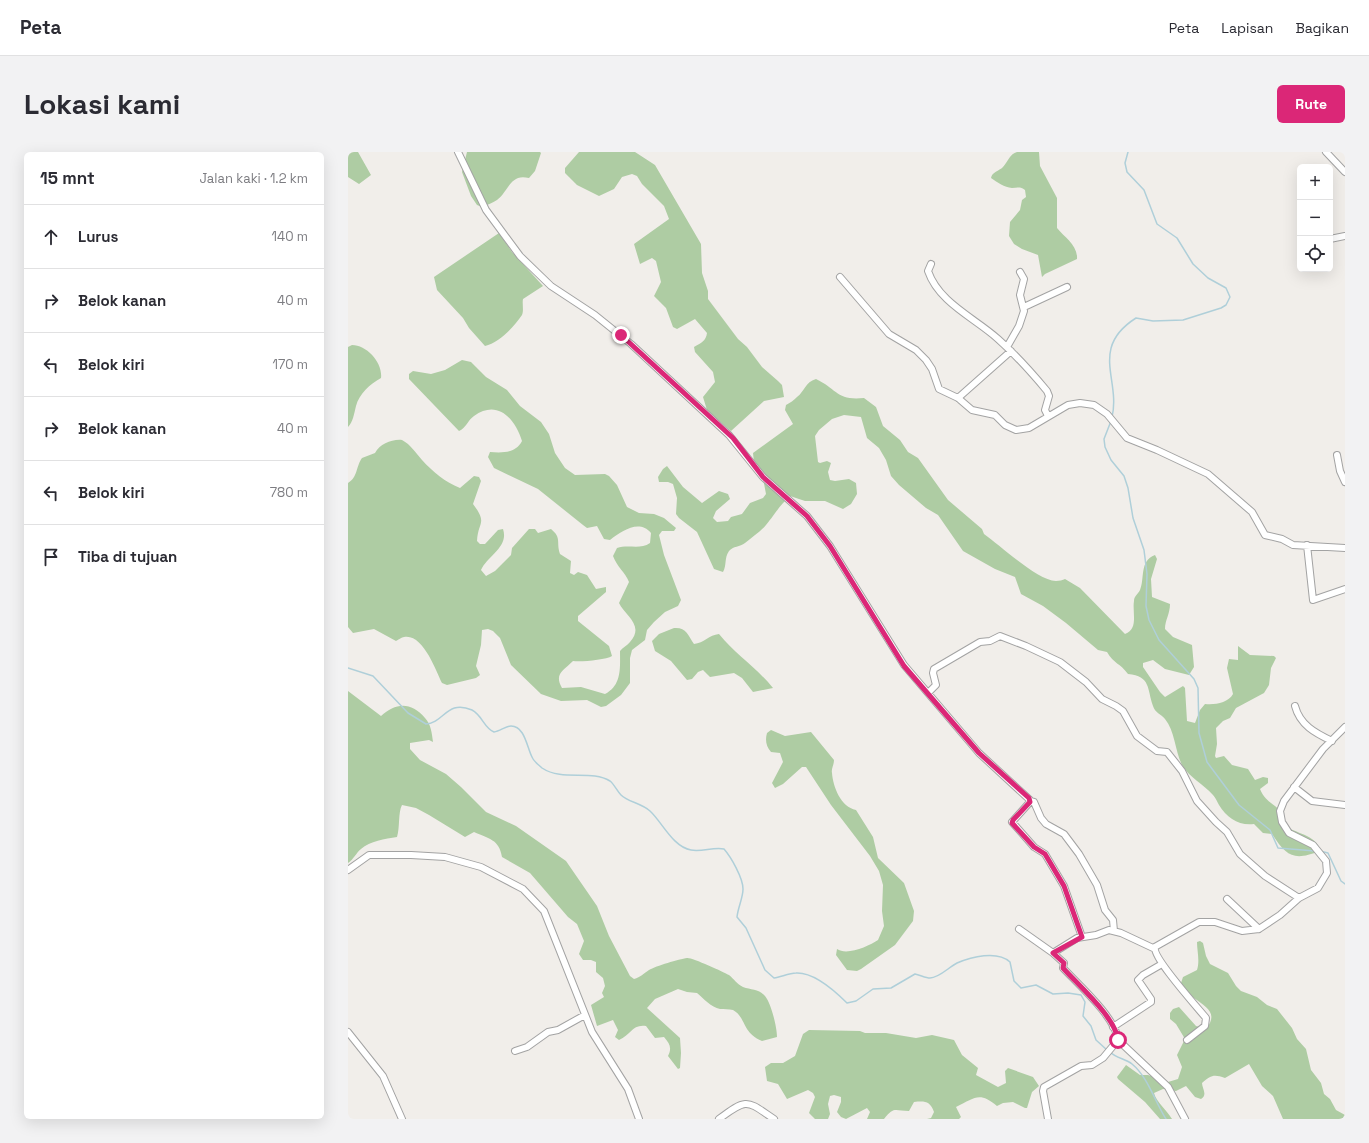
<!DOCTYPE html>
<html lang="id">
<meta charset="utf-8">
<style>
:root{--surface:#fff;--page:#f2f2f3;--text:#2b2b33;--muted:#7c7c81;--line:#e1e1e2;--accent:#db2777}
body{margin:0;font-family:"Space Grotesk",sans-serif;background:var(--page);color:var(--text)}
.controls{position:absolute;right:12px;top:12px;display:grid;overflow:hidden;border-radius:6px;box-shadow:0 4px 16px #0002}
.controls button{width:36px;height:36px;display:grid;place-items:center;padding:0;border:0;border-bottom:1px solid var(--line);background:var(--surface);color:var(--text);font:20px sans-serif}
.stop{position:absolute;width:12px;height:12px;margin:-9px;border:3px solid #db2777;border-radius:50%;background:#fff}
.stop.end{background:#db2777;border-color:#fff;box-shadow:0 1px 4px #0008}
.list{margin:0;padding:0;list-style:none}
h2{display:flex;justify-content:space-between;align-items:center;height:52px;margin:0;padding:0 16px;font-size:17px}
h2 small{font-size:13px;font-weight:400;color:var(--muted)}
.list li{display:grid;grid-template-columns:26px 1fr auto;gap:12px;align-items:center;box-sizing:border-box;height:64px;padding:0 16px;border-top:1px solid var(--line)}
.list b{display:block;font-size:15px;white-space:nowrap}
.list em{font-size:13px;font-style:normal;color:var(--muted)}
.icon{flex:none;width:22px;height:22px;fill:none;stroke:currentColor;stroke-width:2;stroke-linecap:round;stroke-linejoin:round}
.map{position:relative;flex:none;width:997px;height:967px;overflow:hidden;border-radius:6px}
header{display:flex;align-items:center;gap:24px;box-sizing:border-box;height:56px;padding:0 20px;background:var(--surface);border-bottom:1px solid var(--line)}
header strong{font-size:19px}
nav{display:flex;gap:22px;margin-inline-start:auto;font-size:14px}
.intro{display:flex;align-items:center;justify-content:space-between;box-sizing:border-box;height:96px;padding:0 24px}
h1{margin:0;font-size:28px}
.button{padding:10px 18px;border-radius:6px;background:var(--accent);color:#fff;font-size:14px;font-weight:700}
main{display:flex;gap:24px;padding:0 24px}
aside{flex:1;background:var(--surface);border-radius:6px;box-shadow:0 4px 16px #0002}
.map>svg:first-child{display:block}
</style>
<header>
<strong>Peta</strong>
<nav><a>Peta</a><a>Lapisan</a><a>Bagikan</a></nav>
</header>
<div class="intro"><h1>Lokasi kami</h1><a class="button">Rute</a></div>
<main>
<aside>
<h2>15 mnt<small>Jalan kaki · 1.2 km</small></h2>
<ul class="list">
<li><svg class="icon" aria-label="ahead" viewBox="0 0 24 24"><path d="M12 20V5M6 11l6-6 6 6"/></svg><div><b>Lurus</b></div><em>140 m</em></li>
<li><svg class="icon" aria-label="right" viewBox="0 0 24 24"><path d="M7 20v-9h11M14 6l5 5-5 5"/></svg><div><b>Belok kanan</b></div><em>40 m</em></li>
<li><svg class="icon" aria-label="left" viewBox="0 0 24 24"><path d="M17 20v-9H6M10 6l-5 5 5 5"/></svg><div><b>Belok kiri</b></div><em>170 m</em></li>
<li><svg class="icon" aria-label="right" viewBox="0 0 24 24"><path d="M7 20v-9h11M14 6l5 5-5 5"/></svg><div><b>Belok kanan</b></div><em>40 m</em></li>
<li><svg class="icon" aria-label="left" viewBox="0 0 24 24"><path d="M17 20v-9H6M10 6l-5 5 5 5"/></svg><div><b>Belok kiri</b></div><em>780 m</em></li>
<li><svg class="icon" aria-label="arrive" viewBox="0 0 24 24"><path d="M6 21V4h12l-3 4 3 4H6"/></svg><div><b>Tiba di tujuan</b></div></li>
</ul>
</aside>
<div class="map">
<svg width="997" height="967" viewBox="0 0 997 967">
<rect width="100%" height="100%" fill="#f1eeea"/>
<path fill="#aecca3" d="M0,0h10l13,23 -12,9 -11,-7z
M119,0h73l1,1 -6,18 -6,7c-19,-5 -20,13 -32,22 -4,3 -11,5 -15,7l-5,-2 -6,-9 -9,-24z
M231,0h56l20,13 46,79 1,29 6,18v8l30,40 9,8 15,20 16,14 4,4 2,12 -20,4 -33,30 -24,-21 -4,-13 12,-15 -2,-10 -18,-20 -1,-5c7,-4 12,-6 13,-14l-12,-14 -18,10 -4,-2 -7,-19 -12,-12 7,-14 -5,-21 -4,-3 -12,6 -6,-20 35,-25 -5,-13 -22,-22 -5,-8 -5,-2 -10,3 -8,12 -15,7 -22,-11 -12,-12v-5z
M669,0h22l1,14 17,32v30c7,9 21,17 20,31l-32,15 -3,3 -4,-22 -16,-6 -8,-5 -5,-8 1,-14 10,-12 2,-10 4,-3 -1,-7c-5,-4 -8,-2 -13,-2 -8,-1 -14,-5 -21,-10 1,-6 8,-7 12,-11 5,-6 7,-13 14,-15z
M151,81l13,19 31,34 -20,13c-1,5 1,11 -1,16 -8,12 -23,28 -37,31l-16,-18 -6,-10 -26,-28 -3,-13z
M4,193c15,0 31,18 29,33 -11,6 -22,16 -25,28 -2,8 -3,16 -8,21v-80z
M114,208l9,2 15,15 21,13 13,16 21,16 8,12 6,19 10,15 10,7 30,-1 4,2 8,9 10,22 12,6 15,1 10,4 12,10 -2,3h-12l-3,4 5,20 17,45 -3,6 -13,6 -11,10 -7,8 -2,10 -13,10 -2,8v25l-9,12 -15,11 -5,1 -14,-7 -26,1 -20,-7 -30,-29 -11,-27 -7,-7 -5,-2 -6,1 -1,15 -5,21 4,9 -4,3 -29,7 -5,-2c-6,-12 -19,-50 -38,-46 -2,0 -6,3 -8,4l-22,-12 -21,4 -5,-6v-144c10,-6 8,-17 14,-25l13,-5c5,-9 17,-14 27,-13 9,5 13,12 20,20 11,12 23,22 38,28l14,-12 5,1 2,4 -8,23c15,20 5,17 4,37l3,3h5l13,-14 5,-1c6,18 -15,26 -22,41l5,6 9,-5 16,-16 1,-7 17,-19h6l3,4 13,-4c11,9 5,13 9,25l11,7 -1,12 4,2 4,-3 9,3 9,14 10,-2v5l-28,24v5l31,25 3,10c-6,4 -31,6 -39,5 -10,10 -19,13 -11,27l19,-1 24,7c17,-9 15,-26 15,-43 3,-4 7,-5 10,-9 15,-17 -5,-26 -11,-39l10,-21c-4,-10 -12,-15 -16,-26l4,-8c11,-4 23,2 33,-5l1,-10c-12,-14 -29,-2 -41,7l-6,-1 -7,-13 -10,2 -4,-3 -45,-36 -44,-21 -6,-11 2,-5c13,1 26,1 32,-11 -7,-23 -25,-42 -48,-25 -6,4 -8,12 -15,15l-50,-52v-5l4,-3 18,3 14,-4z
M468,227c21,10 21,22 48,19l12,9 7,19 17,14 8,12 10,6 30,42 34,29 2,5c17,12 53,46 72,47 3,0 7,-1 9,-2l15,9 45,46c14,-5 7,-22 9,-33 0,-5 4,-7 6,-11 5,-11 -1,-29 15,-35l2,4 -6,20 1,18 18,7c0,10 -5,16 -5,25l8,8 19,8 2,22 -5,8 -24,-6 -12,-9 -10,3v4l17,25 5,5 18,-11 2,2 2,33 8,2 5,-13 5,-6c10,1 23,-1 28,-10l-6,-26 2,-9 9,1v-14l12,9 24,1 2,2 -5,10 -2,17 -5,8 -28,15 -6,10 -7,3 -7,7 1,16 -2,12 1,2 8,-2 8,9 16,4 7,11 8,-3 5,1v5l-8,6c6,14 13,13 21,23 3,4 4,10 6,15 11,7 31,9 33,24 -26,10 -33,6 -48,-17l-9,-1 -9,-9c-15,2 -27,-6 -35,-19 -2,-3 -3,-7 -6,-10 -10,-11 -23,-17 -31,-30 -7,-14 -7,-34 -17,-46 -4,-5 -10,-6 -12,-13 -6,-17 -2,-30 -25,-32 -8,-11 -14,-10 -21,-22l-9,-2 -32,-27 -23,-17 -22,-12 -6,-17 -20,-8 -32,-18 -25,-36 -12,-7 -27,-23 -8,-9 -5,-16 -7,-12 -12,-10 -6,-21 -17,-2 -12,4 -13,11 -4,6 3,26 2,1 7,-2 4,2 -3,9 2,8 5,1 14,-2 7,4 1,11 -6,10 -8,5 -18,-8h-20l-15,-5c-12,11 -14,17 -24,29 -6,7 -14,12 -21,18 -5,4 -12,3 -16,8 -5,7 -2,14 -6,21l-9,-3 -17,-37 -18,-14 -3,-4 1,-16 -4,-14 -5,-2h-9l-1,-5 5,-8 4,-3 16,21 19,16 17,-12 9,3 2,5 -14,12 -3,7 4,4 11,-1 3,-4 11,-3 8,-11 13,-5 3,-4 -4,-21 -8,-11 -1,-9 40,-29 -8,-14 1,-5c4,-2 8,-5 11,-8 8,-6 8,-15 19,-18z
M326,476c12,-1 14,7 20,16 10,-1 15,-9 25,-10 17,21 37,33 54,54l-20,4 -11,-14 -8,-5 -24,4 -7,-7 -5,2 -6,7 -5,1 -16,-19 -16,-10 -3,-10 7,-7z
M0,539l33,25c14,-13 30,-15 44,2 6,6 7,16 8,24l-4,-2 -19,3v6l10,11 26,14 15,13 25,25 30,14 50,35 31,45 12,30 21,40 4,3c7,-2 9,-5 15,-9 7,-4 30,-11 38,-12 4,-1 37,14 42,17 5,4 8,9 14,12 8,3 16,2 22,9 6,7 12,31 12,41l-15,4c-20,-8 -16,-24 -29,-31 -4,-1 -9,-1 -13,-1 -9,-2 -16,-10 -23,-16l-10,-1 -9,-3 -23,10 -8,9 33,30 1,15 -1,15 -2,1 -10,-13c4,-8 2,-12 -4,-19l-9,1 -9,-12c-14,-2 -15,9 -27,14l-4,-3 3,-7 -5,-10 -16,6 -6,-21 13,-8 -2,-4 3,-7 -2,-8 -7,-6v-10l-5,-2h-8l-4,-6 5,-13 -7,-17 -9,-7 -38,-44 -28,-16c-3,-18 -13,-18 -28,-25l-9,5 -36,-22 -13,-7 -14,-3c-4,7 -2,23 -5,32 -12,2 -27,4 -36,12 -5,4 -7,10 -13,14z
M423,578l14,6 26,-4 23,28c0,5 -3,9 -2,13 1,14 9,34 24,37l17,27 5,21 26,25 10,28 -1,10 -18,24 -34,24 -4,2 -10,-1 -11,-15 1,-6c10,7 32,-3 41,-9l6,-14 -2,-15 1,-26 -4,-14 -9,-15 -39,-51 -25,-38h-4l-19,17 -8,4 -3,-5 11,-21 -3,-9 -9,-1c-5,-6 -6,-12 -4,-19z
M852,789l3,2 3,13 4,8 18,9 8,13 5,5 16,6 10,8 10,4 15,19 5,11 9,10 5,21 10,13 3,11 6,5 6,11 9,5v4h-62l-10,-23 -11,-10 -13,-22 -24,14c-11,-4 -14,-3 -23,5 0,5 6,12 -1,16l-6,-2 -9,-11 -10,5 -13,-2 -9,4c2,9 13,17 18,26h-12l-15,-17 -27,-23 -1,-2 9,-12 14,10h8l20,7 10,-3 4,-12 -5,-12 8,-16 -9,-15 -6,-5v-6l3,-4 6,-2 17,19 10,3c13,-16 0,-22 -12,-31 -5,-4 -9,-10 -13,-15l2,-6 14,-7c3,-9 0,-19 0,-28z
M461,878l51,1 5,2h21l30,5 16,-3 22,5 8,15 16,13 -2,7 22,12 8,-4 -1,-12 3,-3 25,9 6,9 -7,6 -5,16h-2l-12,-6 -10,1 -6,3c-18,-15 -22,-8 -41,1l5,10 -2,2h-32l4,-1 3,-6c-4,-11 -9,-11 -20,-10l-5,9c-14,0 -15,-5 -25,8h-17l3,-7 -3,-4 -21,11 -5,-2 -4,-5 4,-10v-5l-7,-2 -4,1 -2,8 2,10 -2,5h-13l-6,-6 6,-16 -2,-4 -5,-3 -21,9 -9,-15 -11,-3 -2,-14 6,-4h12l12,-7 8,-22z"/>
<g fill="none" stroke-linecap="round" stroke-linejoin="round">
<path stroke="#afcfd9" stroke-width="1.5" d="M764,265c9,-37 -23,-69 24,-99l17,3 30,-1 38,-12 5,-3 4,-8 -4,-9 -18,-10 -15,-14 -16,-26 -20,-14 -13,-34 -17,-18 -2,-9 3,-11
M763,269l-7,18 1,8 6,13 13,16 4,12 5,30 11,32 3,24 -1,32 3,14 10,20 35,39 4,9 1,45 8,29 32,43 31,25 8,18 37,3
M0,516l25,8 35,37 18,11c18,-1 21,-25 46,-14 10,5 12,18 22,22 6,-1 12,-6 17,-6 14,0 16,22 21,31 2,5 7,8 10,11 21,14 49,1 68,13 4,3 7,10 11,14 7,7 20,8 29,16 12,11 23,36 41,39 11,2 22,-3 33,-1 7,8 19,29 19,40 0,9 -5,18 -6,28l9,11 19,42 9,8c7,-1 15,-5 22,-5 18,-1 39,18 51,30l9,-2 17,-12 18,-1 24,-14c5,1 11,4 15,4 9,0 19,-11 27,-15 14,-6 40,-13 53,-1l4,19 7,7 15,-3 17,9 15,-1 13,2 4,7 -2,14 8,10 5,14 11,10
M972,699l8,2 13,28 4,3
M762,900c6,6 16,7 22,12 16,13 23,38 34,55"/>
<defs>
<path id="street" d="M110,0l28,58 34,46 31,30 44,29 36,29 98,91 34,42 44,39 23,30 74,119 75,88 51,47v2l-18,20 22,25 11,7 19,32 18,51
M978,0l19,20
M982,87l15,-3
M583,112l-3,7c11,32 47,47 70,68 18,16 34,34 49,52l2,5 -4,14 3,6
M492,125l49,57 27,16 10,10 6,9 7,20 19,9 14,12 23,5 10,10 11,5 13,-2 39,-23 12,-2 14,2 13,9 20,24 30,12 51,24 44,38 13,23 17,4 11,6 52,3
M676,155l43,-20
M659,195l12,-21 5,-15 -4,-16 4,-16 -4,-7
M610,246l53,-47
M989,303l3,16 5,11
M959,393l6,55 32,-11
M580,541l8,-8 -3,-12 1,-4 46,-27 10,-1 10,-5 26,10 34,16 26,20 16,17 14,7 7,5 14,25 20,15 10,1 15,19 15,30 19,21 11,10 13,22 25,22 34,22
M947,554c5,19 20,27 37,35
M946,635l18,14 33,4
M682,649l4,1 7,16 5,6 18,10 15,20 18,31 8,25 8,10 1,11
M0,718l21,-15h42l34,2 36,10 42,22 21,22 48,121 36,57 11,30
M879,747l32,30
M671,777l34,24 11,10 -1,5c16,17 53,50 55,72l50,47 17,32
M807,795c-3,10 42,60 51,71l-1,8 -18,14
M705,801l24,-15 19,-3 13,-5 12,3 32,15 46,-26h16l27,9 17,-2 21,-14 19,-17 19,-10 9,-15 -1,-12 -13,-16 -24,-12 -7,-11 -2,-11 4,-10 39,-52 22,-22
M765,875l38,-25v-3l-13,-19 5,-5 19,-11
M0,880l35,44 19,43
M167,899l12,-4 21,-15 10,-2 27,-15
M371,967c29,-22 28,-18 55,0
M700,967l-5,-28 1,-4 37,-21 11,-1 11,-7 15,-18"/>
</defs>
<use href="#street" stroke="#a3a3a3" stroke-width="8"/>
<use href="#street" stroke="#fff" stroke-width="6"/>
</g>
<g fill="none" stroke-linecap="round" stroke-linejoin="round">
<path stroke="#db2777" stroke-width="5" d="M273,183l112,103 30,39 44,39 23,30 74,120 75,87 50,45 1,4 -17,18 -1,3 22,24 11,7 19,32 18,51 -29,16 11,10 -1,5c15,17 53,50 55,72"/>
</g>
</svg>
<div class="controls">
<button>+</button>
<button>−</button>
<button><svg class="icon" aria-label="locate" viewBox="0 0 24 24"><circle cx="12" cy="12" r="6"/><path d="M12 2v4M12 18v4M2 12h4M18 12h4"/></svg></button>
</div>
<div class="stop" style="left:770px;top:888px"></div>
<div class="stop end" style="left:273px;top:183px"></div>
</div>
</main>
